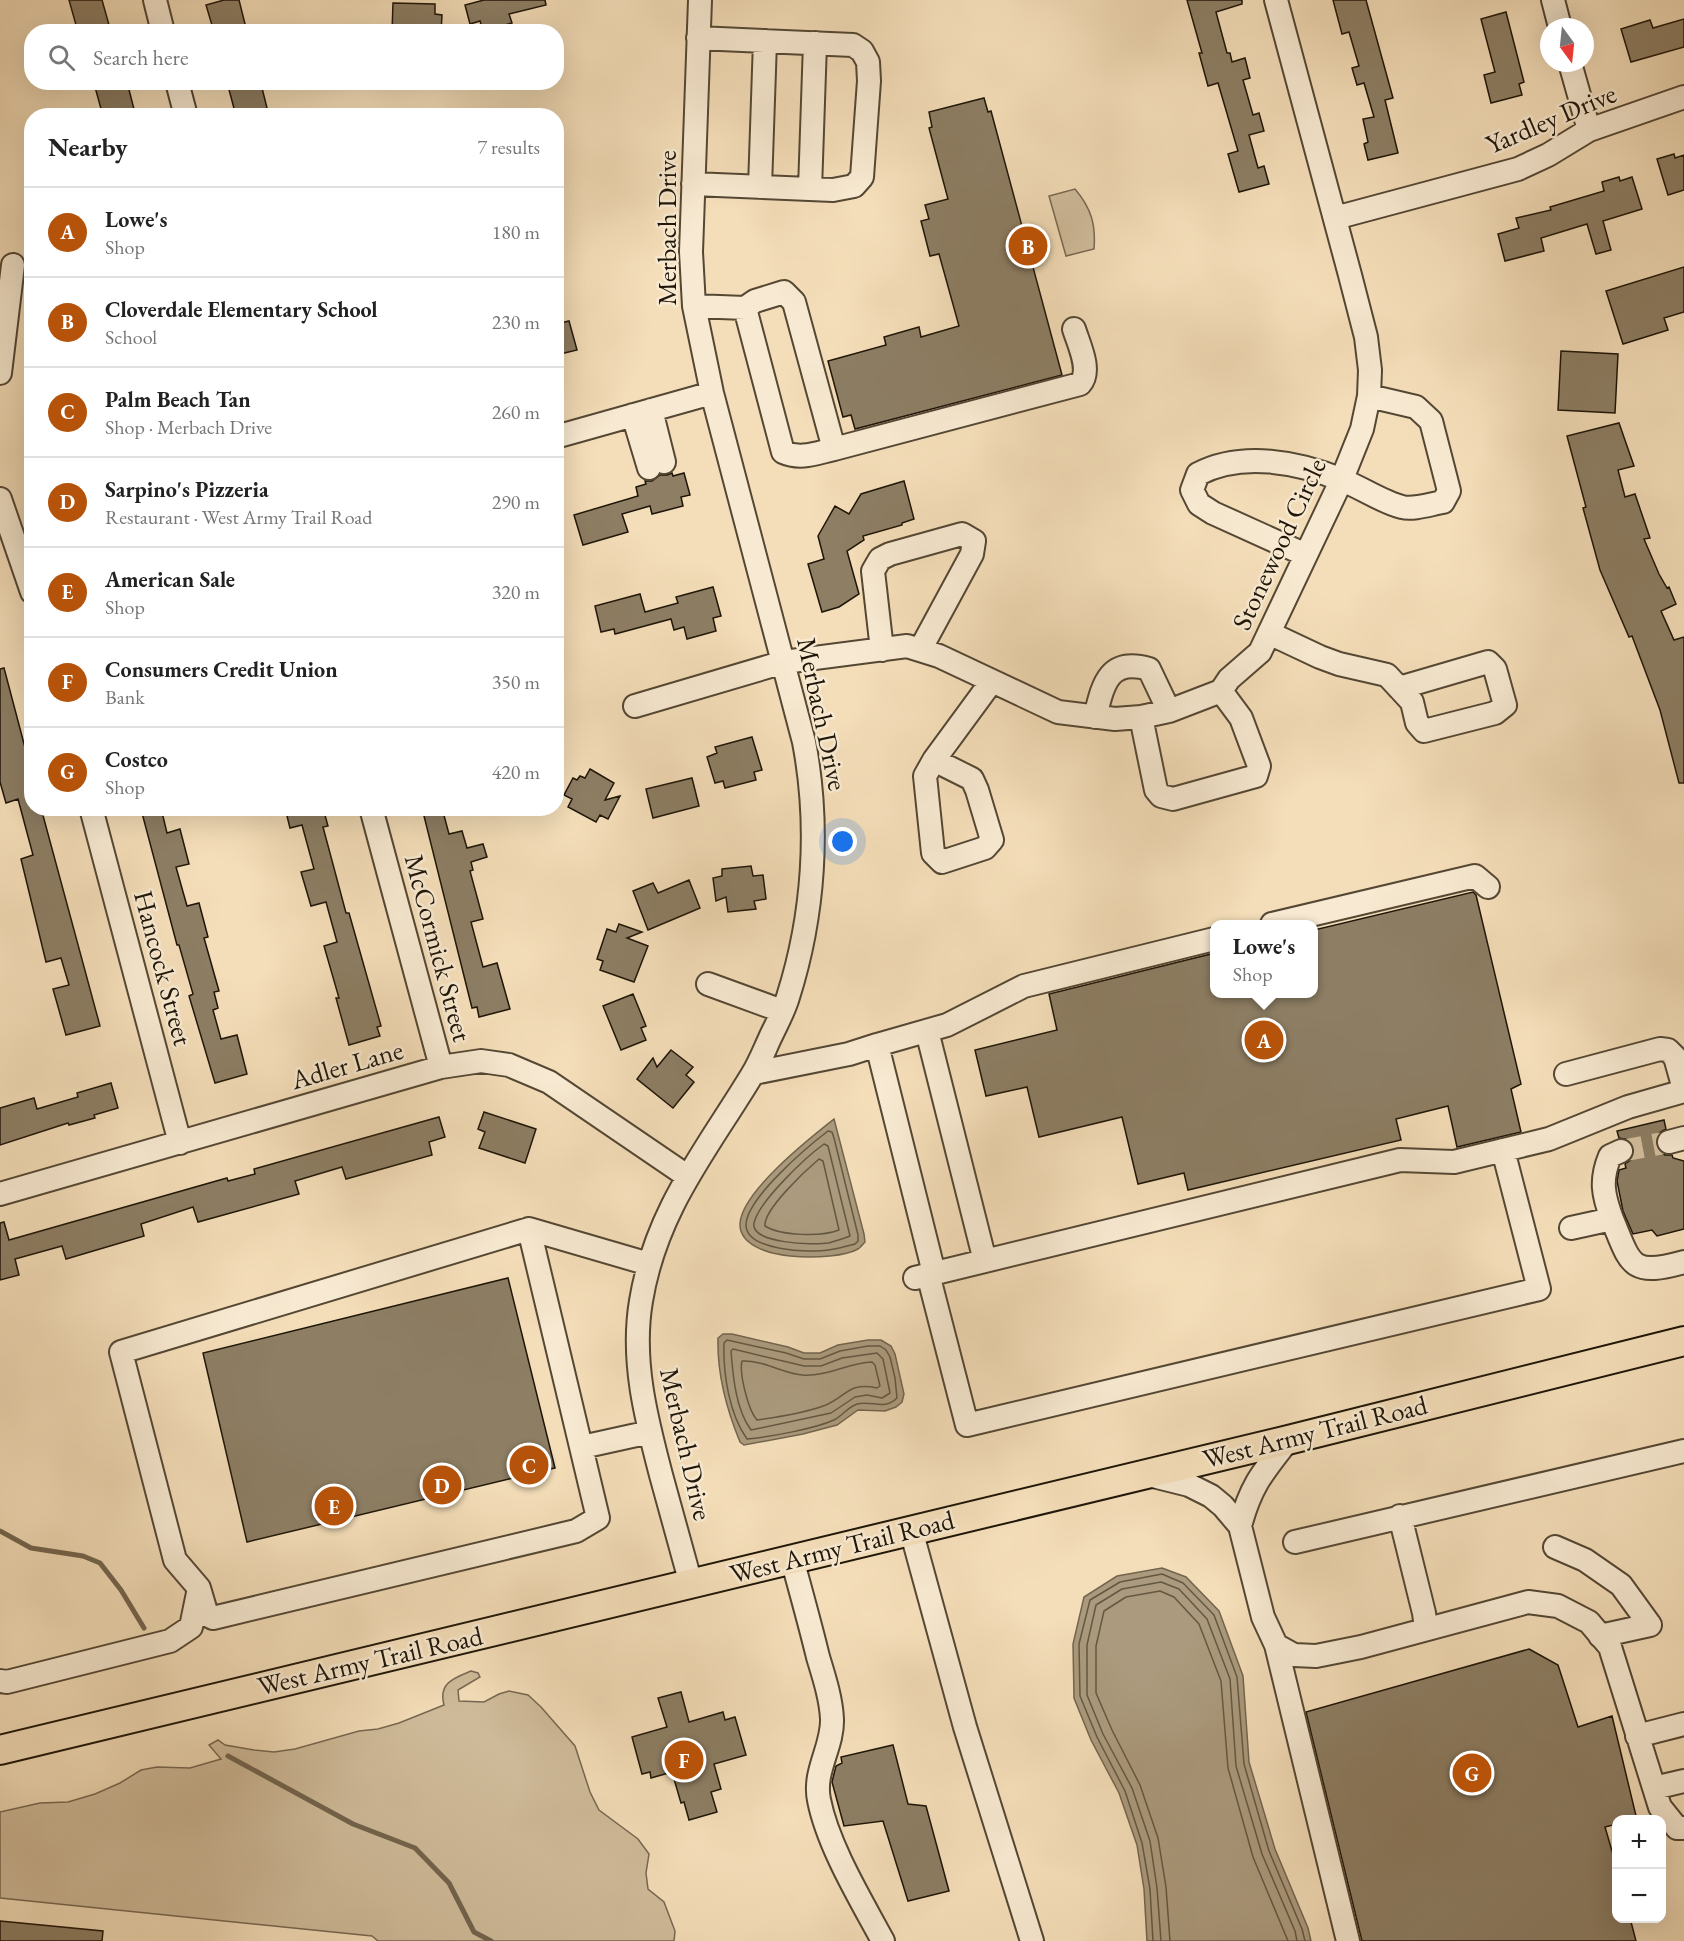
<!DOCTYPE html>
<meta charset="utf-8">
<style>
:root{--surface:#fff;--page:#f2f2f2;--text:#222;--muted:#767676;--line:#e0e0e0;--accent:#b45309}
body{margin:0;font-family:"EB Garamond",serif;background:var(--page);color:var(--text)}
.controls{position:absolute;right:18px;bottom:18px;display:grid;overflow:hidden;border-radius:12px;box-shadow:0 6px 24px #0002}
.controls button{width:54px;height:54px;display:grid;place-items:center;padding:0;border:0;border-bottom:2px solid var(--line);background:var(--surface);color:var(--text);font:30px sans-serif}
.compass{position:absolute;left:1540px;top:18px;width:54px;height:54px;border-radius:50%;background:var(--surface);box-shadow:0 6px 24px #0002;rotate:165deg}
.you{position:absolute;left:843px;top:842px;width:21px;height:21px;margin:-15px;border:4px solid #fff;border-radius:50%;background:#1a73e8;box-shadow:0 0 0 9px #1a73e833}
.badge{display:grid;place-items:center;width:39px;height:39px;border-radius:50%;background:var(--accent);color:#fff;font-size:20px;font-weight:700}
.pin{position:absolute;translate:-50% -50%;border:3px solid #fff;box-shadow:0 2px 6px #0006}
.popup{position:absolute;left:1210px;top:920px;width:108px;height:78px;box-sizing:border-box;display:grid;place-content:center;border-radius:12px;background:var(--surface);filter:drop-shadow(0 2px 4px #0005);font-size:20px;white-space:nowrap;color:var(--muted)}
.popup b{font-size:22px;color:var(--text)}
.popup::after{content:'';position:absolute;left:50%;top:100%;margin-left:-12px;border:12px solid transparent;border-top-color:var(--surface)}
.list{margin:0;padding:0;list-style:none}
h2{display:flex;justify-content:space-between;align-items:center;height:78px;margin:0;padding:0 24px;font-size:26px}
h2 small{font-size:20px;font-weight:400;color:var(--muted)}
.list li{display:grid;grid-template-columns:39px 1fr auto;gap:18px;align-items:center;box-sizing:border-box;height:90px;padding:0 24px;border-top:2px solid var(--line)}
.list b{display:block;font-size:22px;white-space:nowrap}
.list p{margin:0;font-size:20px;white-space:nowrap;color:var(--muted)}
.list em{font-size:20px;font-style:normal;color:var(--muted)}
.icon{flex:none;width:33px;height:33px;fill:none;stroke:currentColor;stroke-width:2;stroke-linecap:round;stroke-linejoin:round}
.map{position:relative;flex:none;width:1684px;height:1941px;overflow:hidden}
.search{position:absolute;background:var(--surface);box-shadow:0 6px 24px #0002;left:24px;top:24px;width:540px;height:66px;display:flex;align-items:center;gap:15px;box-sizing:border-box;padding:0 21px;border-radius:24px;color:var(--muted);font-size:22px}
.panel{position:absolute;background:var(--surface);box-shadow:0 6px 24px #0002;left:24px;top:108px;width:540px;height:708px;border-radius:24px}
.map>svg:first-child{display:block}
</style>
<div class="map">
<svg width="1684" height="1941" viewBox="0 0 1684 1941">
<rect width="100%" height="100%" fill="#f4deb9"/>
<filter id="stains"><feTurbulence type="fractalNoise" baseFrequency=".00333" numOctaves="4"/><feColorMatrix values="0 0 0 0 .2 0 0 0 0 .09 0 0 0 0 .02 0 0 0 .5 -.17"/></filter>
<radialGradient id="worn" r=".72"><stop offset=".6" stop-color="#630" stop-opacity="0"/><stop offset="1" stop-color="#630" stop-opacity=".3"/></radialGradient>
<path fill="#d0bc9b" stroke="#776852" stroke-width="1.5" d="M1075,189c16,19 21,35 19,60l-28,7 -17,-60z
M471,1671l7,2 2,4 -22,13 1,11 25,1 15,-8 10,-3 19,4 13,12 34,39 15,46 9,18 39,29 11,15 -3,19 2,16 16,13 11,29 -1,10h-296l-6,-5 -372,-38v-86l40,-9 28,-1 27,-8 25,-11 21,-13 16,-3 33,1 31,-9 -12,-14 9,-5 7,5 29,5 20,2 21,-3 64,-18 19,-2 21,-6 45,-18c-6,-22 10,-27 27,-34z"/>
<path fill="#ab9a7d" stroke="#73654e" stroke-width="1.5" d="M834,1119l30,115 1,8c-1,1 -6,7 -7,7 -23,13 -119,14 -118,-25 1,-32 70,-86 94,-105z
M723,1334h9l56,13 16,6h16l18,-8 30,-5h13l10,6 4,8 9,40 -2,8 -6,5 -11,4 -27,-1 -21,15 -34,9 -59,11 -4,-3c-14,-34 -23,-67 -22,-104z
M1162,1568l24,9 33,34 24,65 6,86 26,87 33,79 3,13h-164l-3,-52 -7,-44 -18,-52 -28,-53 -17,-42 -1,-54 11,-47 33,-21z"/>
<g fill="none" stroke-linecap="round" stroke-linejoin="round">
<path stroke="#645842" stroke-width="1.5" d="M828,1131l4,1 2,6 24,97v6l-3,3c-9,2 -18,5 -27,6 -18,3 -83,1 -82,-26 2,-27 61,-77 82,-93z
M824,1144l4,2 22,90c-7,3 -15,5 -22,7 -14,2 -78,1 -74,-20 5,-22 52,-66 70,-79z
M819,1159l4,2 16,69c-18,7 -58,6 -74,-4 -2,-16 41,-56 54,-67z
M727,1340l59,13 18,6h16l20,-8 28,-5h12l6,4 4,7 5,21 2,20c-13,13 -25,2 -40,6 -9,3 -15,12 -23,16 -20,9 -65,17 -87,19 -18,-25 -24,-66 -23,-96z
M733,1349l71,17h17l21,-8 35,-5 6,6 7,34 -8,5 -15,-3 -12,2 -24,16 -80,17c-15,-20 -18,-53 -20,-79z
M742,1361c21,-1 40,12 60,14 25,2 46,-12 70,-13l3,3 5,21 -3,2c-29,-6 -30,8 -51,17 -21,8 -47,12 -69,15 -9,-10 -18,-47 -15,-59z
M1153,1941l-3,-52 -8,-46 -17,-52 -28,-54 -17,-41 -1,-52 11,-44 30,-18 42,-8 21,9 31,32 23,62 7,87 25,87 33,78 3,12
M1161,1941l-4,-53 -7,-47 -18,-53 -29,-54 -16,-39v-50l9,-40 26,-16 39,-7 18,7 28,30 23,60 6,87 26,88 33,77 2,10
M1170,1941l-4,-54 -8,-49 -18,-53 -28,-55 -16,-37v-47l8,-35 22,-14 34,-6 14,6 25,27 22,57 7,87 25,89 35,84"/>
<path stroke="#73654e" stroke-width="5" d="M0,1531l31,17 52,8 17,7 21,27 23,38
M228,1756l125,68 62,24 34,35 25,49 17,9"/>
</g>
<path fill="#8d7e64" stroke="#1e1508" stroke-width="1.5" d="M69,0h33l9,32h-33z
M224,0h15l8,32h-33l-8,-27z
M484,0h61l1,5 -37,9 3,9 -29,8 -3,-10 -10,3 -5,-19z
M1187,0h55v4l-26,8 11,41h3l2,9 13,-4 5,20 -7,2 10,35 6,-2 5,18 -15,4 9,33 6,-2 5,18 -30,8 -11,-38 10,-3 -20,-68 -10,3 -9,-33h3z
M1333,0h33l27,98 -8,2 13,53 -30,7 -4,-16 4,-2 -5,-23 11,-2 -10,-34 -7,2 -5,-17 7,-2 -10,-34 -7,2z
M393,3l42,1v10l7,1 -1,17h-49z
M1506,12l18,70 -5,2 3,11 -31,8 -7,-28 11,-3 -14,-53z
M1684,19v28l-53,15 -10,-33 29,-9 3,8z
M111,82h16l8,31 -10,3h-22l-8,-29z
M227,82h20l1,6 13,-4 8,32h-33z
M984,98l4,14 3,-1 71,264 -207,54 -4,-14 -8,2 -15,-56 58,-16 -2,-8 35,-10 2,10 38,-11 -20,-72 -9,2 -9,-35 8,-2 -4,-14 23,-6 -19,-71 3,-1 -3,-15z
M1674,154l1,4 9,-3v35l-16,5 -11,-36z
M1619,177l1,4 12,-4 10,32 -39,12 8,29 -15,4 -9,-30 -46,14 3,13 -39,10 -7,-27 21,-6 -3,-10 35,-8 -1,-3 54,-16 -2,-9z
M1684,267v45l-20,6 4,12 -45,14 -17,-53z
M569,321l8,29 -21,5v-31z
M1561,351l57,3 -3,59 -57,-3z
M1619,423l15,43 -16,4 7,27 10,-3 15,44 -6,1 15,35 8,14 2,-1 7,17 -15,7 13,29 10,-3v146h-5l-19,-73 -28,-74 -3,1 -29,-67 -17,-62 3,-1 -19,-71z
M672,473l1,3 11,-3 6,22 -9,2 2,9 -31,8 -2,-8 -28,8 6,18 -45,13 -9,-30 64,-19 -2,-9 10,-3 -1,-3h7l8,-6h7z
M904,481l10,38 -12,4v2l-39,11 1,4 -17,11 12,43 -20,13 -17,5 -14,-48 16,-5 -6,-23 17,-30 14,8 12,-20z
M713,587l8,29 -8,2 3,13 -29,8 -3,-12 -10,3 -3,-11 -56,15 -1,-5 -13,3 -6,-26 45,-12 5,18 33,-9 -2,-6z
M4,668l28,106v34h9l59,218 -34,9 -13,-46 16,-4 -8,-27 -15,4 -25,-103 12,-4 -15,-56 -12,4 -6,-21v-113z
M752,737l10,33 -8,2 2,8 -31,8 -2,-7 -8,2 -8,-26 10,-4 -2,-6z
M590,769l24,14 -9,17 15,-4 -12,23 -8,-4 -4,7 -28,-15 4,-8 -8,-4 9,-17 4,2 3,-4 5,2z
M692,778l7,28 -46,12 -7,-29z
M158,808h3l6,25 13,-4 9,35 -13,3 11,39 12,-3 9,34 -4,1 15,53 -5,1 4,16 -5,2 8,29 16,-4 10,39 -32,9 -26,-87 4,-2 -14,-49h-2l-35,-132z
M285,808h38l5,18 -5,1 23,86h3l32,113 -4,1 3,9 -31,9 -13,-47h3l-15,-52 13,-4 -11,-40 -15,4 -10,-34 13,-3 -12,-44 -12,3z
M422,808h20l7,26 13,-3 5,17 16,-4 4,13 -16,5 2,8 -3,1 13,48 -12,3 12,45 14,-4 13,46 -31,8 -2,-10 -5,1z
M751,866l2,10 10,-1 3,24 -12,2 2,8 -28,3 -2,-15 -10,4 -3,-23 9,-2v-7z
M689,880l11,28 -52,22 -15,-39 20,-8 5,10z
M1473,892l3,3 45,189 -10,5 10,43 -64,15 -9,-41 -52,13 5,21 -213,50 -4,-17 -46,11 -16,-67 -83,20 -12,-50 -41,9 -11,-46 82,-20 -8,-36 166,-41v40h99v-63z
M619,924l23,8 -15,6 21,8 -14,36 -34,-12 3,-9 -6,-2 10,-30 9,3z
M633,994l13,32 -5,2 5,12 -25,10 -18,-44z
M671,1050l22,17 -7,8 8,7 -21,26 -36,-29 16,-21 4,9z
M111,1083l7,25 -24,7 1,3 -26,7 -1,-2 -68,22v-37l34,-10 3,11 41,-12 -1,-4z
M484,1112l52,17 -11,34 -46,-15 6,-16 -7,-3z
M439,1117l6,20 -16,5 3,13 -86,24 -4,-12 -47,14 4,13 -101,28 -5,-15 -52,17 3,12 -34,10 -44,13 -4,-13 -47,13 4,16 -19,5v-57l4,-1 5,18 218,-62 1,3 27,-7 -1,-5z
M1664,1120l2,9 -7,4 -3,6v6l3,6 6,4h7l1,3 11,3v68l-27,7 -5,-6 -19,4 -10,-23 -6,-30 2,-11 7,-2 -1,-4 7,-5 2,-7 -1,-6 -4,-6 -10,-2 -2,-7z
M508,1278l47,190 -308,74 -44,-189z
M1529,1649l29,16 20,62 34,-11 25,104h-20v4l-12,3 12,41v50h13l6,23h-274l-56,-229z
M681,1692l8,30 34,-10 2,8 10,-3 11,38 -32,9 7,25 -10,3 6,20 -28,8 -5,-18 -3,1 -9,-31 -21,6 -1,-6 -8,2 -10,-37 35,-10 -9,-29z
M893,1745l15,59 18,2 23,85 -41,10 -25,-80 -39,5 -12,-44 4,-16 6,-3 -1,-6z
M0,1921l103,10 -1,10h-102z"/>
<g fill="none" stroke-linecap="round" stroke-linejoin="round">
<path stroke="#d4c09e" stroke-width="22" stroke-dasharray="22 11" stroke-linecap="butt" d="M1621,1151l48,-9"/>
<defs>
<path id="minor" d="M155,0l8,32
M1553,0l7,27
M1570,63l19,67
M177,82l9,34
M693,184l140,6 21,-4 8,-9 7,-96 -1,-19 -6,-11 -9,-6 -155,-7
M760,187l5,-146
M810,189l5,-146
M1335,218l183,-49 30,-14 41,-25 95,-33
M694,306l51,2 10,-7 29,-9 10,10 40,147c-18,4 -33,11 -51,3l-38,-144
M0,373l13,-108
M651,410l13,52
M633,415l16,53
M559,436l153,-43
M834,449l246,-65c12,-13 -1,-39 -6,-55
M0,499l32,93
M1306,555l-93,-42 -14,-9 -7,-14 6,-16c44,-23 101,-12 144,6 18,7 42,23 60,27 11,3 29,-3 41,-5l6,-11 -18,-70 -15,-14 -47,-11
M1269,633l51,24 19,7 48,11 25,27 5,21 7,8 71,-18 10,-8 -10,-36 -7,-7 -89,26
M882,650l-9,-79 7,-12 10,-5 72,-20 12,7 -2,13 -52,96
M635,706l149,-44 123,-16 32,10 119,56 57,7 26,-2 28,-6 52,-20 8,-12 31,-27 82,-173 20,-50 7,-33 1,-26 -4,-33 -16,-62 -74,-275
M1095,717c8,-32 13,-60 54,-48l20,42
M1141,717l15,73 5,6 12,3 83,-23 3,-10 -18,-48 -20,-27
M934,760l38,19 5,11 15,50 -7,8 -43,14 -9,-9 -8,-77 9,-16 58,-79
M91,808l89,335
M371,808l70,259
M1272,924l203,-48 13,11
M708,984l74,27
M927,1031l58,230
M877,1045l57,228
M754,1073l95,-19 28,-9 70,-20 77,-39 190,-47
M1566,1074l94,-25 8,1 7,7 9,32
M1669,1142l15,-4
M0,1194l441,-127 40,-6 28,4 40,17 138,94
M1612,1219c-9,-24 -12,-39 -2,-63l11,-5
M1571,1228l41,-9c19,46 18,58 72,43
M529,1229l69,289 -22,13 -363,87 -6,-3 -8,-27 -24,-28 -54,-208 408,-123 120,35
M928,1274l39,151 572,-136 -36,-139
M915,1278l485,-118 54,2 95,-23 79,-32 56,-16
M582,1447l68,-15
M1145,1474l44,11 22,11 12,10 17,20 23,91 13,28 18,10 22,1 45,-9 167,-45 30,4 31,16 21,25 50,160 17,21h7
M1400,1516l24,97 2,16
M1240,1526c11,-41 23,-54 48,-86
M911,1530l54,197 67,214
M1295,1542l389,-91
M1555,1547l30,13 36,25 29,40 -50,11
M792,1559c9,33 18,65 26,98 6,20 13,41 14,62 1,28 -19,52 -13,81 9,46 42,100 64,141
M691,1584c-10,-36 -20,-73 -30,-109 -15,-57 -30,-115 -20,-174 15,-91 65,-150 111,-226 7,-11 12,-24 18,-37 6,-13 14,-27 18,-41 26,-82 32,-171 16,-255l-92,-349 -18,-87 -3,-54 9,-252
M1276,1645l72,296
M0,1681l7,1 163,-41 21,-14 7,-34
M1637,1736l47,-12
M1654,1788l30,-7"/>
<path id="major" d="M0,1750l1288,-310 396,-99"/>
</defs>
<use href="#minor" stroke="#544734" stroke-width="26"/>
<use href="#major" stroke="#1e1508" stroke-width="32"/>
<use href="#minor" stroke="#f8ead2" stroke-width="22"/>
<use href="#major" stroke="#f4deb9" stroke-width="28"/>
</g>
<g text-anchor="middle" stroke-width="5" stroke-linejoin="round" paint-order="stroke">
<g font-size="27" fill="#1e1508" stroke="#f8ead2">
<text transform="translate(1551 119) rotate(-23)" y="9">Yardley Drive</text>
<text transform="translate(667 228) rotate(-90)" y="9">Merbach Drive</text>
<text transform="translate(1279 544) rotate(-65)" y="9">Stonewood Circle</text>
<text transform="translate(822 714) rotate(78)" y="9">Merbach Drive</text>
<text transform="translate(438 948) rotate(75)" y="9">McCormick Street</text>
<text transform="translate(163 968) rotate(75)" y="9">Hancock Street</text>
<text transform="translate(347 1065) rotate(-16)" y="9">Adler Lane</text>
<text transform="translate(1315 1432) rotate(-14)" y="9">West Army Trail Road</text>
<text transform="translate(686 1444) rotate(77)" y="9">Merbach Drive</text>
<text transform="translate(842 1547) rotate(-14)" y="9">West Army Trail Road</text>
<text transform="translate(370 1661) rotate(-13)" y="9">West Army Trail Road</text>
</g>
</g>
<rect width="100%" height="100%" filter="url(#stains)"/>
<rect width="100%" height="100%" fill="url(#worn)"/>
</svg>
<div class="controls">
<button>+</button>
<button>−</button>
</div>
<svg class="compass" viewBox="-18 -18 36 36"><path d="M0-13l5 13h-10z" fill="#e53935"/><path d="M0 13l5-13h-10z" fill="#767676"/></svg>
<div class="you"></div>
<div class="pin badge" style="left:1264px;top:1040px">A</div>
<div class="popup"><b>Lowe's</b>Shop</div>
<div class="pin badge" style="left:1028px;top:246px">B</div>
<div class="pin badge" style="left:529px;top:1465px">C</div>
<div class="pin badge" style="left:442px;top:1485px">D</div>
<div class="pin badge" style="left:334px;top:1506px">E</div>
<div class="pin badge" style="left:684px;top:1760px">F</div>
<div class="pin badge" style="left:1472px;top:1773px">G</div>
<div class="search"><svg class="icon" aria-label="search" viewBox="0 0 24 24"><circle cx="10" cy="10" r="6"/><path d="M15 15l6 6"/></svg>Search here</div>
<section class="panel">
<h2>Nearby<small>7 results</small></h2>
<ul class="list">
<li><span class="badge">A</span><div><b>Lowe's</b><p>Shop</p></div><em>180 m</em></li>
<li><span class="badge">B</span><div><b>Cloverdale Elementary School</b><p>School</p></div><em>230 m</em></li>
<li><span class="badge">C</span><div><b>Palm Beach Tan</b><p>Shop · Merbach Drive</p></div><em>260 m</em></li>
<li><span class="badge">D</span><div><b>Sarpino's Pizzeria</b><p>Restaurant · West Army Trail Road</p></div><em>290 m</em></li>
<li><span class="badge">E</span><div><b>American Sale</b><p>Shop</p></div><em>320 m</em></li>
<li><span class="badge">F</span><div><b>Consumers Credit Union</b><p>Bank</p></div><em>350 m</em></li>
<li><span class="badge">G</span><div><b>Costco</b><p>Shop</p></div><em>420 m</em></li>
</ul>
</section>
</div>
